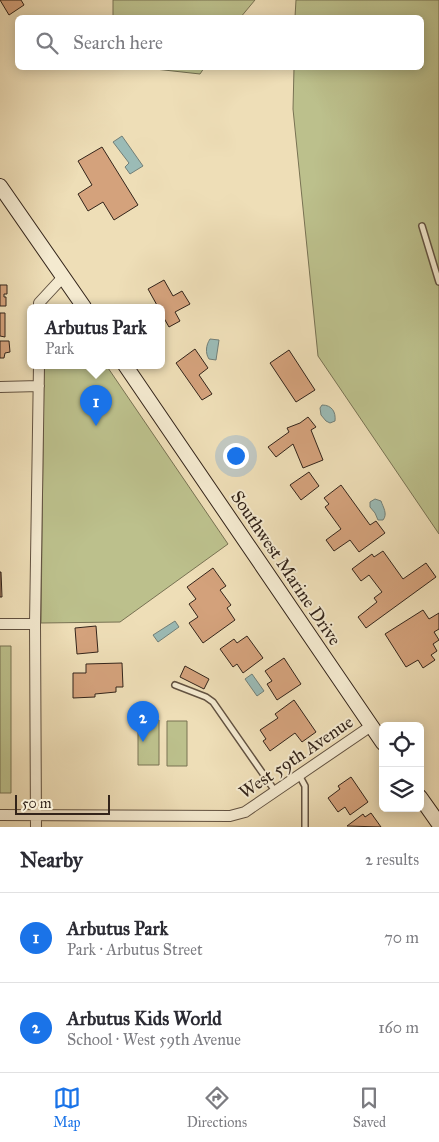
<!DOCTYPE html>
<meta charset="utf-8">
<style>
:root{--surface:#fff;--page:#f7f7f7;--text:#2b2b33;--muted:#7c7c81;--line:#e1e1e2;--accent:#1a73e8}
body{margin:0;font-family:"IM FELL Great Primer",serif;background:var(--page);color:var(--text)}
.controls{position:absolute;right:15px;bottom:15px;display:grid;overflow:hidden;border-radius:8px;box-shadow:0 2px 12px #0003}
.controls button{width:45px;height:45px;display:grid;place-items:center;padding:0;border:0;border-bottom:1px solid var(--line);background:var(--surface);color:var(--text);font:25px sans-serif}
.scale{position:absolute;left:15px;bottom:12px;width:95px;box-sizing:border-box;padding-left:5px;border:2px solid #33241a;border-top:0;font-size:14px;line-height:18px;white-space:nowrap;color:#33241a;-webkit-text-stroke:4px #f4ead0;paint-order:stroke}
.you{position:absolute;left:235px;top:455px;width:18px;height:18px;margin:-12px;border:4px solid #fff;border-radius:50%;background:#1a73e8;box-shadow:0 0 0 8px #1a73e833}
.badge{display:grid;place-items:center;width:32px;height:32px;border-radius:50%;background:var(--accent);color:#fff;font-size:16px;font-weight:700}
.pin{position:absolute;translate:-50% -41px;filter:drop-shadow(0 1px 2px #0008)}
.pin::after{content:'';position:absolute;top:26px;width:18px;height:15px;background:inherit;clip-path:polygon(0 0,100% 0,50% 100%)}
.popup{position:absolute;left:27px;top:304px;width:138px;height:65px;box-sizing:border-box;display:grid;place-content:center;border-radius:8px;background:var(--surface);filter:drop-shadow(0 1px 4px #0005);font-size:16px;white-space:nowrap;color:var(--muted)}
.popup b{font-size:19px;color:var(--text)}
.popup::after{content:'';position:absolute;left:50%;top:100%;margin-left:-10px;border:10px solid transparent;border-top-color:var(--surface)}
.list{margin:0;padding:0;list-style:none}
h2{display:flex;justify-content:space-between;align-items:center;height:65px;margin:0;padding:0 20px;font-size:21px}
h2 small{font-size:16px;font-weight:400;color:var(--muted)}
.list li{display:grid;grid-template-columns:32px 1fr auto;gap:15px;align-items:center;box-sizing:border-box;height:90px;padding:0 20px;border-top:1px solid var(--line)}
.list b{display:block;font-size:19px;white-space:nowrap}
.list p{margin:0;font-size:16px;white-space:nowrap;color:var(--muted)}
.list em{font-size:16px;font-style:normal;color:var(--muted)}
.icon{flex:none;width:28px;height:28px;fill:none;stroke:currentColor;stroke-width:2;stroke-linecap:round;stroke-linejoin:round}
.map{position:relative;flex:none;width:439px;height:827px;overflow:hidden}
.search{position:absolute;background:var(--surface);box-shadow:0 2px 12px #0003;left:15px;right:15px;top:15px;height:55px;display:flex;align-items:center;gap:12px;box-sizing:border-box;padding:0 18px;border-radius:8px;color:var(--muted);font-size:19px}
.sheet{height:245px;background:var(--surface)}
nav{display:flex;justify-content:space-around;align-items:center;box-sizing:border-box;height:70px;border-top:1px solid var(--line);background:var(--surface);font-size:14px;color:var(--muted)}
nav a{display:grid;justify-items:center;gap:2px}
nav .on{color:var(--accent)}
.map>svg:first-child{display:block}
</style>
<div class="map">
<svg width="439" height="827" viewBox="0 0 439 827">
<rect width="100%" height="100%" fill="#eedeb7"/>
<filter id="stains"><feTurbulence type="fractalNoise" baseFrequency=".004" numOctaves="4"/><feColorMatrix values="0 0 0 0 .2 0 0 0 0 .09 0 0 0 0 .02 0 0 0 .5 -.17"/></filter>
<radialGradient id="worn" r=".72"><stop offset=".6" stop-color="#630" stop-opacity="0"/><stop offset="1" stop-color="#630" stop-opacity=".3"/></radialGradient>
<path fill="#bcc08c" stroke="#787253" d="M113,0h142l-15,18 -127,-1z
M296,0h143v534l-121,-178 -25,-247 1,-41h128v-50l-127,-1z
M146,68h58l-4,6z
M44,365h62l122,179 -108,78 -79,1z
M0,646h11v147h-11z
M138,720h21v45h-21z
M167,721h20v45h-20z"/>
<path fill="#9bbbb6" stroke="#717f78" d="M122,136l21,30 -13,8 -5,-7 4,-4 -16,-21z
M210,339l9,1 -3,20 -7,-1c-4,-6 -3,-14 1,-20z
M322,405c10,0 14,7 13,16l-5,2 -4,-2 -5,-6 -1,-7z
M375,499l6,2c2,6 7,13 2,19h-5l-3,-7 -5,-6v-5z
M175,621l4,6 -21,15 -5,-7z
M252,674l12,17 -7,5 -12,-17z"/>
<path fill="#d4a27c" stroke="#33241a" d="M0,0h21l3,5 -15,10z
M102,147l36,58 -24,15 -11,-18 -15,9 -10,-17 14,-9 -14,-24z
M164,280l9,16 9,-5 8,13 -15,8 5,9 -11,6 -8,-14v-6h-3l-10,-18z
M0,285h7v9h-3v3h2v9h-6z
M0,313h5v24l-5,-1z
M0,341h9l1,11 -5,1 -1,5h-4z
M195,349l13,19 -9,7 13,19 -10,6 -26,-37z
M289,350l26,40 -19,12 -26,-39z
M308,417l8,10 -5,3 12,30 -20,8 -10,-24 -17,13 -8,-10 21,-15 -2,-4 13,-5z
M309,472l10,14 -18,14 -11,-15z
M341,485l29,40 6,-4 9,12 -26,19 -9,-12 -16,11 -8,-11 15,-11 -16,-22 4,-3 -5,-6z
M383,551l20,28 23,-16 10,14 -70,51 -8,-11 19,-15 -3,-4 8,-6 -13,-17 -8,6 -9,-12 20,-15 2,3z
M213,568l13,18 -6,4 11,15 -4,3 8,12 -32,23 -14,-20 9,-6 -9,-13 7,-5 -9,-12z
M0,572h1l1,25h-2z
M423,610l6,9 10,-6v16l-5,3 5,8 -6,4 4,7 -6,4 4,5 -12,8 -5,-8 -12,7 -21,-33z
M96,626l2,26 -21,2 -2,-26z
M247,636l16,22 -20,15 -6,-9 -4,3 -13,-18 14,-10 3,4z
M284,658l17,26 -24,16 -10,-16 5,-3 -7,-10z
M122,663l1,24h-7v5l-21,2v3l-22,1v-25h13v-9z
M185,666l24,13 -5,10 -24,-12z
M294,700l22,32 -14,10 -7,-9 -25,18 -7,-10 3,-2 -6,-9 18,-12 -3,-4z
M351,777l17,25 -18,13 -5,-8 -7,5 -10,-14 12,-9 -2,-3z
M371,813l10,14 -34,-1 16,-12 2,3z"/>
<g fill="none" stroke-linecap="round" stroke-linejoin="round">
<defs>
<path id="service" d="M422,226l17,56
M175,685l31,12 7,5 62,89
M299,775l6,11v41"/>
<path id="minor" d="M39,307v-4l24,-26
M0,387l39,-1
M0,624h35
M0,815l230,1 15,-4 126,-86
M36,827l-1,-203 4,-259"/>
<path id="secondary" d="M0,186l84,121
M125,365l258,378
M420,797l19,27"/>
</defs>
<use href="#service" stroke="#625241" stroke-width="8"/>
<use href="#minor" stroke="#625241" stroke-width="12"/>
<use href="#secondary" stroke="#33241a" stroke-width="16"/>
<use href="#service" stroke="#f4ead0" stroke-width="5"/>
<use href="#minor" stroke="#f4ead0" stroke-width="10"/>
<use href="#secondary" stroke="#f4ead0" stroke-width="14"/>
</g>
<g text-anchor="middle" stroke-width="4" stroke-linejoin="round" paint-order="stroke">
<g font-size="18" fill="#33241a" stroke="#f4ead0">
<text transform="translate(286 568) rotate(56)" y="6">Southwest Marine Drive</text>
<text transform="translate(296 757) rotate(-34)" y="6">West 59th Avenue</text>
</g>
</g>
<rect width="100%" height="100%" filter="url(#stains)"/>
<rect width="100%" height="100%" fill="url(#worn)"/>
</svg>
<div class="controls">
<button><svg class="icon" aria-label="locate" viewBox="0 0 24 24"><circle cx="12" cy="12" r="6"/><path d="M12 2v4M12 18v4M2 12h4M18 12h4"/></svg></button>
<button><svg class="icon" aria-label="layers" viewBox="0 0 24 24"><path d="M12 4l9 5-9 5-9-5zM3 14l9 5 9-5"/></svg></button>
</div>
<div class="scale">50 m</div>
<div class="you"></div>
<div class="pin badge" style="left:96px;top:426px">1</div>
<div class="popup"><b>Arbutus Park</b>Park</div>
<div class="pin badge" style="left:143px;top:742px">2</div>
<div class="search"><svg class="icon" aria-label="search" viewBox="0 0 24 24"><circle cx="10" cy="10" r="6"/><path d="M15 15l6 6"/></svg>Search here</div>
</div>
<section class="sheet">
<h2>Nearby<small>2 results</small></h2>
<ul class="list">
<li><span class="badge">1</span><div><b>Arbutus Park</b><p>Park · Arbutus Street</p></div><em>70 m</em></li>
<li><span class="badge">2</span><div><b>Arbutus Kids World</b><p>School · West 59th Avenue</p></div><em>160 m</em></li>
</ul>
</section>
<nav>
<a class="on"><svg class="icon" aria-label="map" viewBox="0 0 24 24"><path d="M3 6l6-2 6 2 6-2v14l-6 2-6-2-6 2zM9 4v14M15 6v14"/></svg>Map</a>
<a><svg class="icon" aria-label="directions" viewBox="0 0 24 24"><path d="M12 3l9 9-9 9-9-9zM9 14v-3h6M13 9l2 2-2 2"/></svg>Directions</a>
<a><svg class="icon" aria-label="saved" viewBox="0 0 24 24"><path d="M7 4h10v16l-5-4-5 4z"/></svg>Saved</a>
</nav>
